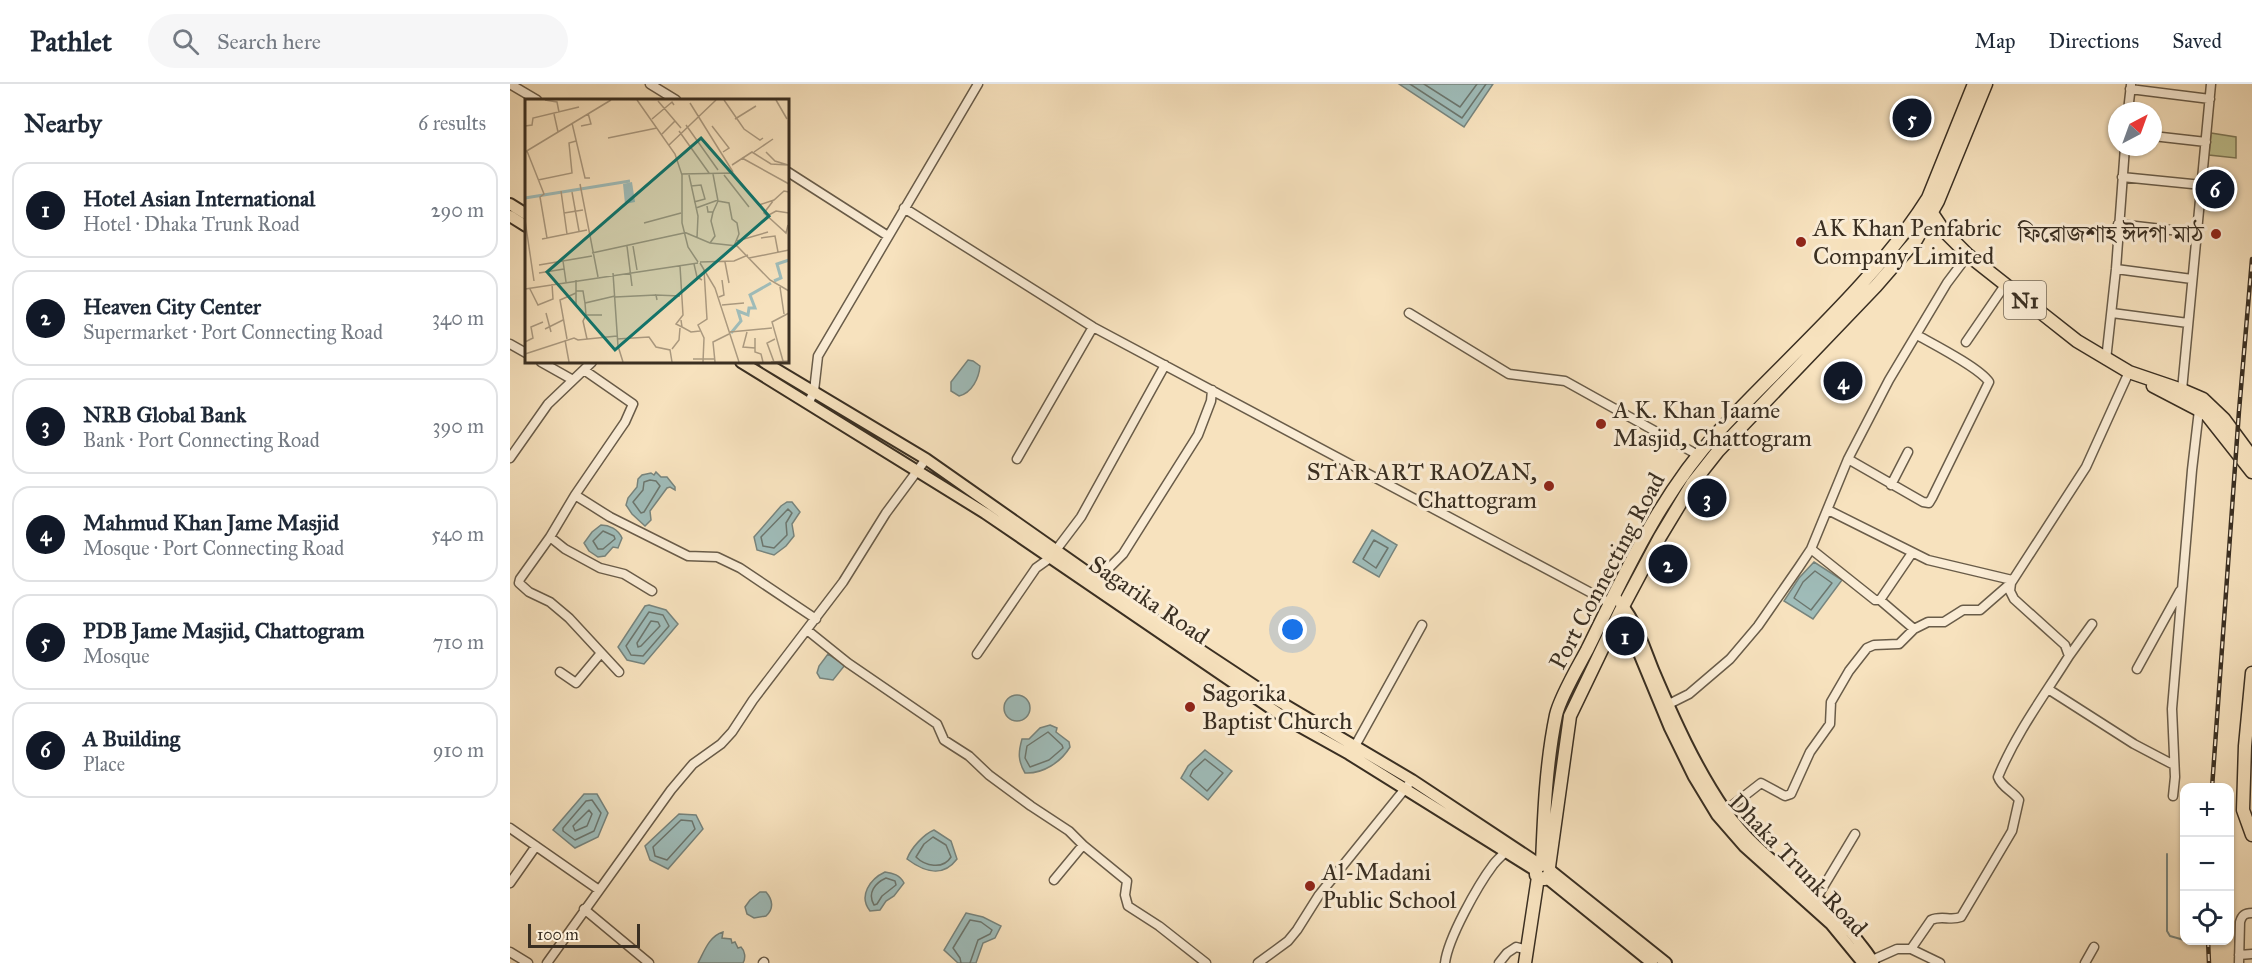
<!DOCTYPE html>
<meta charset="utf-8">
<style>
:root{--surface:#fff;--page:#f6f6f7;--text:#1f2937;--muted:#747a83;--line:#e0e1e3;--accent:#111827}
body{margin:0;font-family:"IM FELL Great Primer","Noto Serif Bengali",serif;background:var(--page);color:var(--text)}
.controls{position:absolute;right:18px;bottom:18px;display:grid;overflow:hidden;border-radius:12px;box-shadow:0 2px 4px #0004}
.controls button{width:54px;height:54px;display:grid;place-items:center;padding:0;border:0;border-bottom:2px solid var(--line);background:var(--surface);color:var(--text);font:30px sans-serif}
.compass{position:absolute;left:1598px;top:18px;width:54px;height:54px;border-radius:50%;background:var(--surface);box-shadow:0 2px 4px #0004;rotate:41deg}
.scale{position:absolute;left:18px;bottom:15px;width:112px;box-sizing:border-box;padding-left:6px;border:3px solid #3a2f22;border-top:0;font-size:16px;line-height:21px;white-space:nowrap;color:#3a2f22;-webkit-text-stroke:4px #faecd5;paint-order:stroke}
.you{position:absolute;left:783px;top:546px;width:21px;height:21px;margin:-15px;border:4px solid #fff;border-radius:50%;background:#1a73e8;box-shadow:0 0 0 9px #1a73e833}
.badge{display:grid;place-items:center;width:39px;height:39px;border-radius:50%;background:var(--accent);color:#fff;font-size:20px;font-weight:700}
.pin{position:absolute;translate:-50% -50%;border:3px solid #fff;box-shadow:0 2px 6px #0006}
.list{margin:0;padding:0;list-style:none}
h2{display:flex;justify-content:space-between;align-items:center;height:78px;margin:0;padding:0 24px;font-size:26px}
h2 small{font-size:20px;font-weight:400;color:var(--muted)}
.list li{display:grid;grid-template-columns:39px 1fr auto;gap:18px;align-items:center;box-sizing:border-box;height:96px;margin:0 12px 12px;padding:0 12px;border:2px solid var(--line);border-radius:18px}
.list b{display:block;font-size:22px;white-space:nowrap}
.list p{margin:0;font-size:20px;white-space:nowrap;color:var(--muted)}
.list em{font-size:20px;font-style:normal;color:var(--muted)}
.icon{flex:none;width:33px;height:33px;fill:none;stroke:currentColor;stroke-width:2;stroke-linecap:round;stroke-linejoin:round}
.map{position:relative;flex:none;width:1742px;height:879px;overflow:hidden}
header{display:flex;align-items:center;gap:36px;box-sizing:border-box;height:84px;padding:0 30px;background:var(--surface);border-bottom:2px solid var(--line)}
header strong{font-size:28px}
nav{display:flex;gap:33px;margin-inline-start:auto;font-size:21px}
.search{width:420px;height:54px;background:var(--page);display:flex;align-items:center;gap:15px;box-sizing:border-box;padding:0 21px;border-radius:33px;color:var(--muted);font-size:22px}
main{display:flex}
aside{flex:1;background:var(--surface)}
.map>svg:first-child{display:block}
</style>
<header>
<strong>Pathlet</strong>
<div class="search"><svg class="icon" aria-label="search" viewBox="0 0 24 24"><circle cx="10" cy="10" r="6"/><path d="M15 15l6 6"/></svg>Search here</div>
<nav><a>Map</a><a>Directions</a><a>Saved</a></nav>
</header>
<main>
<aside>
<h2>Nearby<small>6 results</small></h2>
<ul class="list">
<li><span class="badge">1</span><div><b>Hotel Asian International</b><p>Hotel · Dhaka Trunk Road</p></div><em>290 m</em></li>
<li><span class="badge">2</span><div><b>Heaven City Center</b><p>Supermarket · Port Connecting Road</p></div><em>340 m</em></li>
<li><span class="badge">3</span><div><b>NRB Global Bank</b><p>Bank · Port Connecting Road</p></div><em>390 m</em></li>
<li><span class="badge">4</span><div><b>Mahmud Khan Jame Masjid</b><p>Mosque · Port Connecting Road</p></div><em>540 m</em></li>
<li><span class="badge">5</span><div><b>PDB Jame Masjid, Chattogram</b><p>Mosque</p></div><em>710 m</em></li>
<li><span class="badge">6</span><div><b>A Building</b><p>Place</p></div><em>910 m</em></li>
</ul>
</aside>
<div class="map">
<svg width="1742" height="879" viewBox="0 0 1742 879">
<rect width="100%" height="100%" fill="#f7e2be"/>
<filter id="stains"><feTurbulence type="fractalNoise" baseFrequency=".00333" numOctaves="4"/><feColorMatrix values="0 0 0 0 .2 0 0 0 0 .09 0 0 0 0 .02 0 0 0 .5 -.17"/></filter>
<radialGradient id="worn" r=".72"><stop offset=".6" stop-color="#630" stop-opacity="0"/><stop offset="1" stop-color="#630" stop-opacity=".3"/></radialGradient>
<path fill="#c0c28f" stroke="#7d7858" stroke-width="1.5" d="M1701,49l25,4v21l-27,-3z"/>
<path fill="#9fbcb9" stroke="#77847d" stroke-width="1.5" d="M889,0h94l-29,43z
M458,276l5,1 7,5c-1,12 -8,27 -21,30l-8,-5v-9z
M146,388l5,5h6l8,10v3l-5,-3 -3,1 -17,23 1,9 -6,6 -13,-12 -6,-9 2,-7 9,-11 1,-8 4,-4 9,-2 3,2z
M277,418h5l8,10 -8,12 2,12 -8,10 -12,9 -17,-5 -3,-13 27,-31z
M91,441c8,0 17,4 21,13l-4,10 -5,-1 -8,9 -7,1 -9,-6 -5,-8 8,-11z
M862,446l25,15 -18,32 -26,-15z
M1304,478l28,18 -29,39 -29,-18 15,-23z
M139,521l17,5 12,14 -34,40 -17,-4 -9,-13 27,-41z
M318,570l17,11 -12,15 -13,-2 -3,-5 2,-7z
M494 624a13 13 0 1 1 26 0a13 13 0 1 1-26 0Z
M540,641l7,3 -1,4 13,10 1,5c-9,15 -27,27 -45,26 -7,-12 -7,-20 -3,-34h7l11,-11z
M695,666l27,21 -24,29 -27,-22 7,-12z
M74,710h13l11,19 -10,24 -23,11 -22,-18z
M169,730l17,1 7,14 -35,40 -18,-9 -5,-14z
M424,746l17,11 6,18c-15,20 -34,12 -50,0 4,-11 17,-25 27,-29z
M375,788c8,1 15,3 19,11l-10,13 -8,5 -6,9 -10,1c-12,-15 0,-32 15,-39z
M250,808h6c7,8 8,17 0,24l-12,2 -7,-4 -2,-7 5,-7z
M456,829l17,4 18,9 -6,12 -12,5 -7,20h-18l-14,-13z
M213,848l-1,6 9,1 1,4 3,-1 3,6 3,-1c4,4 5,11 2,16h-45c6,-11 11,-27 25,-31z"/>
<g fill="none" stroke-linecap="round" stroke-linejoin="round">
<path stroke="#6c766e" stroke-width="1.5" d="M900,0l52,34 24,-34
M914,0l36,23 17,-23
M140,396l6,1 4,5 -16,26 -3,1 -8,-11 10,-12 1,-8z
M278,425l4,4 -6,10 1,12 -13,13 -11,-2 -2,-9z
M93,447l11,5 1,3 -12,10h-5l-5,-8z
M864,456l14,8 -12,20 -13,-9z
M1305,487l17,12 -21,27 -17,-12 9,-16z
M139,528l14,3 6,11 -26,30 -12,-1 -5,-9z
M141,537l7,1 2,4 -19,20 -3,1 -1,-4z
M538,648l14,13 1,3 -14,12 -19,7 -5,-9 2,-12z
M695,675l18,14 -16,18 -17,-15 3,-6z
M82,716l9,13 -7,18 -19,9 -12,-9v-3l23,-27z
M79,726l3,4 -5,12 -12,5 -2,-5z
M171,736l11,1 3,8 -28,31 -12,-4 -2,-9z
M423,753l13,8 5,12c-8,13 -26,9 -35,0l8,-13z
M376,794l9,3 1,4 -14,11 -5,8 -3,1c-7,-12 1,-22 12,-27z
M451,879l-1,-5 -7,-10 17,-28 11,2 11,8 -2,4 -12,6 -8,23"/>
<path stroke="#77847d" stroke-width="2" d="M1657,770v77l3,5 14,4
M1688,856h26"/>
<defs>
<path id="minor" d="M0,0l27,16
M140,0l26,16
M1620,5l80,10
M1618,27l3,-26
M1643,52l53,6
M278,88l100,64
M1612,93l80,8
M394,124l189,119 517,276
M1608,140l79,9
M1606,185l76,10
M899,229l100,61 56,7 133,74
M1602,229l76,10
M1456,258l39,-57
M0,260l16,9
M1596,276l10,-91 9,-122
M31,278l32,18
M74,286l49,34 -8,18 -50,73 35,22 78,39 29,1 23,11 76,51
M1672,306l29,-306
M299,318l5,-11 4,-35 160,-272
M0,374l38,-54 44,-42
M507,375l76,-132
M1338,375l75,43 6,1 3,-5 57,-116c-9,-14 -56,-38 -72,-47
M1381,401l17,-33
M65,411l-25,42 -30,42 -1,4 10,9 21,10 19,16 50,54
M1318,426l100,50 84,20
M40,453l15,12 35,19 24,6 28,17
M1301,465l64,51h5
M1402,469l-32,47 34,29 14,-7h16l19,-12h17l31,-27
M588,495l25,-25 75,-119 13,-34 1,-11
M297,546l41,33 89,61 7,16 25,16 20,19 42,31 38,25 14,14
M467,570l59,-86 14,-10 31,-41 84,-152
M1559,572l23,-32
M1627,585l43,-78
M50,588l16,11 25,-30
M1538,605l86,55 40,21
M1159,620l20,-10 41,-35 28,-33 41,-59 12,-18 37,-90 41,-79 58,-97 21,-28
M845,662l67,-121
M1663,712l2,-19 -3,-68 20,-239 7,-60
M1215,727l36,-28 24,13 6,-2 19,-42 20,-28 1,-22 18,-31 18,-23 7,-3 25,-1 15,-15
M0,744l89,62
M544,796l29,-35 44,36 -2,14 3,11 31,20 47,37
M0,799l26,-37
M1306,815l39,-65
M74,825l65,54
M1401,865l29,14
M0,868l18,11
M1729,871l13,-1
M1358,878l29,-13h14l20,-29c10,-5 20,1 30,-3l51,-86 7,-31c-6,-9 -17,-12 -21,-23 18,-44 46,-81 71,-121l-4,-11 -51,-46 -4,-8 1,-8 75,-116 43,-95
M37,879l124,-173 22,-26 28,-20 11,-12 21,-32 90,-118 43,-69 40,-54
M253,879l1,-1
M748,879l30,-22 9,-11 22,-35 89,-110
M935,879c3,-25 33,-78 48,-98 5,-7 12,-11 16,-18
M989,879l8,-10 9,-6 12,3
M1575,879l9,-16
M1729,879l1,-41c2,-7 5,-9 12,-9"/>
<path id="major" d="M0,120l16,10
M0,132l16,10
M231,278l244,151 303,207 61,34 186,116
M254,278l162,97 235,165 109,72 142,84 127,84
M1104,512c21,20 29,49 40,76 20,47 42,96 71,138 35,51 95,81 133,131 5,7 12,14 15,22
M1117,540l43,104 24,49 23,38 27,31 87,78 32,39
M1041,787l115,92
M1037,794l105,85"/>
<path id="highway" d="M1416,125l6,4 12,18 24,24 109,86 52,31 53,18 21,9 21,20 28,38
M1643,302l46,24 8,5 45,57
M1742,589l-7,73 -2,64 9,25
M1032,779c2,-49 4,-100 14,-148 4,-18 22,-48 31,-65 37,-75 73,-155 130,-217 69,-75 157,-149 211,-235l46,-114
M1039,783l-5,-4 -8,5v7l4,3 5,1 5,-5 -1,-7 21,-151 50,-104 40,-75 32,-53 26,-33 158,-165 40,-46 22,-39 48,-117
M1015,879l13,-86"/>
</defs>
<use href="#minor" stroke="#695c49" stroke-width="11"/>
<use href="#major" stroke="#3a2f22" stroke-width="14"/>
<use href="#highway" stroke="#3a2f22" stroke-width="15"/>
<use href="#minor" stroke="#faecd5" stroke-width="8"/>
<use href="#major" stroke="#f7e2be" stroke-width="10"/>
<use href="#highway" stroke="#f7e2be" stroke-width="12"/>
<defs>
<path id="rail" d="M1702,704l27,-377 13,-152
M1698,856l1,23"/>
</defs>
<use href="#rail" stroke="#3a2f22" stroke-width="4.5"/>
<use href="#rail" stroke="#faecd5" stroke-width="2" stroke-dasharray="7" stroke-linecap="butt"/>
</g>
<g fill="#8f2418" stroke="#faecd5" stroke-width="2">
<circle cx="1706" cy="150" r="6"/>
<circle cx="1291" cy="158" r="6"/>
<circle cx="1091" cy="340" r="6"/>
<circle cx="1039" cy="402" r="6"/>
<circle cx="680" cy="623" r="6"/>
<circle cx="800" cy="802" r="6"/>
</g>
<g text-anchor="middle" stroke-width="6" stroke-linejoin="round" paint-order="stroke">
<rect fill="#faecd5" stroke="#746858" stroke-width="1.5" x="1494" y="197" width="42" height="38" rx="4.5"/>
<g font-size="22" font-weight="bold" fill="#3a2f22">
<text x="1515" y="224">N1</text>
</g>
<g font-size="24" fill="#3a2f22" stroke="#faecd5" text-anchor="start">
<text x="1303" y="152">AK Khan Penfabric<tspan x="1303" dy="28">Company Limited</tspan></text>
<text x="1694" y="158" text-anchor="end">ফিরোজশাহ ঈদগা মাঠ</text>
<text x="1103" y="334">A K. Khan Jaame<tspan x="1103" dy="28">Masjid, Chattogram</tspan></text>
<text x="1027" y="396" text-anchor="end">STAR ART RAOZAN,<tspan x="1027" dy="28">Chattogram</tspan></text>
<text x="692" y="617">Sagorika<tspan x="692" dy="28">Baptist Church</tspan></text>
<text x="812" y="796">Al-Madani<tspan x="812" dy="28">Public School</tspan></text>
</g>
<g font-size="24" fill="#3a2f22" stroke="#faecd5">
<text transform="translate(1097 487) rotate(-62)" y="8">Port Connecting Road</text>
<text transform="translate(639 516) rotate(34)" y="8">Sagarika Road</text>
<text transform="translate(1288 781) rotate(46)" y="8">Dhaka Trunk Road</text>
</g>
</g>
<g transform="translate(15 15)">
<rect width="264" height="264" fill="#f7e2be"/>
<path d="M107,83l3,20 -10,2 -2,-20z" fill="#9fbcb9"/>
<path fill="none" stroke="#9fbcb9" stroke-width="3" d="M0,99l105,-17M249,182l7,-3 -4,-14 12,-4M206,234l10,-12 -3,-10 10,4 1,-7h6l-5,-13 21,-12"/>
<path fill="none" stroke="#ab9a80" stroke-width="1.5" d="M20,1l12,2 2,10M112,1l38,54 7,21v48l6,24 10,15M199,1l20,29 16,11 3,-2M251,1l11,19M133,2l23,27M165,4l43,69M29,15l4,18M127,20l20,-17 2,3M210,20l21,-13M47,24l13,55h5M161,26l32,45M0,27l7,-1 1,-7 46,-11M56,27l10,-2 -3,-11M187,27l17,22 -6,4M154,32l30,42M137,35l13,-13M83,39l49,-10M144,46l47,-45M2,52l17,43 -4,3 7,41M0,53l86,-52M229,53l19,-13M217,59l47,26M207,66l20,-13 19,12 17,1 -13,-4 -9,-9M156,75l52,-1 26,32 15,-5 10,-9 5,1M188,75l5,27 11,2 3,16 5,4 2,11 -5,12M164,76l9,41 -1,22M199,76l25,32M13,81l34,-7 -3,-30 7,-2M55,85l18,93M166,87l10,-1 4,14 -11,3M36,92l6,43M47,93l7,39M248,102l-9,12 22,20 2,-8M182,107l1,6h5l5,-11M171,109l22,-8M39,114l19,-3M242,117l9,-5 13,2M0,121l9,61M119,124l37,-10M159,133l26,11 27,3 33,34 19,11M236,139l14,-2 3,16M17,140l45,-9M212,142l31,-9M185,144l5,-7 -4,-15 2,-9M102,147l5,40M108,147l4,24M67,154l92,-20M224,159l40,-8M38,162l3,21M175,163l34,-1 14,-6M200,163l4,21M175,164l15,25 24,74M169,165l3,13 5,3M14,166l53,-9M155,167l3,49 -7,9 6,3M14,174l25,-4M88,174l5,73 5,16M255,188l4,27M0,190l173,-26M5,190l8,16 15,-6 -1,-15M51,192h7l2,12 30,-7M90,198l41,-2M194,198l5,-2 -2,-15M132,201l-1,-5 24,1M60,204l1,12h16M51,206v-25M197,206l22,-2M21,214l5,19M61,216l-3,6 4,18M156,221l1,7 9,5 9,-1M20,230l18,-9M205,233l42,-4M222,233l-4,15 12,1M230,239v14l6,2 2,8M42,240l-7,-39 16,-7M92,240l32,-2 7,10 14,3 2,12M40,241l4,22M0,243l8,-4 -2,-11 12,-5M147,250l7,-9 1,-12M0,255l49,-16 4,2 39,-4M168,260h21M258,262l-11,-39 17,-9M178,263l1,-24 -6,-13 9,-6 -3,-49M190,263l-2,-20 16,-8M246,263l18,-1M249,263l-7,-19 8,-4"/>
<path fill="#0f766e" fill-opacity="0.15" stroke="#0f766e" stroke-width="3" d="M176,39l68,78 -154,134 -68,-78z"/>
<rect width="264" height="264" fill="none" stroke="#3a2f22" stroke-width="3"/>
</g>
<rect width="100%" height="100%" filter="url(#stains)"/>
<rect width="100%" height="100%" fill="url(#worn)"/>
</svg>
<div class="controls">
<button>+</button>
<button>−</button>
<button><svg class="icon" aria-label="locate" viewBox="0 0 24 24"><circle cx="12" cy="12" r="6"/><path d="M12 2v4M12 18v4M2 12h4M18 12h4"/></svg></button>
</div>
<svg class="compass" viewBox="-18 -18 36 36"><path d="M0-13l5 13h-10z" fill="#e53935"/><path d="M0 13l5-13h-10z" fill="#747a83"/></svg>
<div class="scale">100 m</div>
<div class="you"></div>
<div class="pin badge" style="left:1115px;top:552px">1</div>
<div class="pin badge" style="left:1158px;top:480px">2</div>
<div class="pin badge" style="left:1197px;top:414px">3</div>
<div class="pin badge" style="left:1333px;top:297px">4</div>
<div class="pin badge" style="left:1402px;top:34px">5</div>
<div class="pin badge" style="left:1705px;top:105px">6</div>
</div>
</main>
